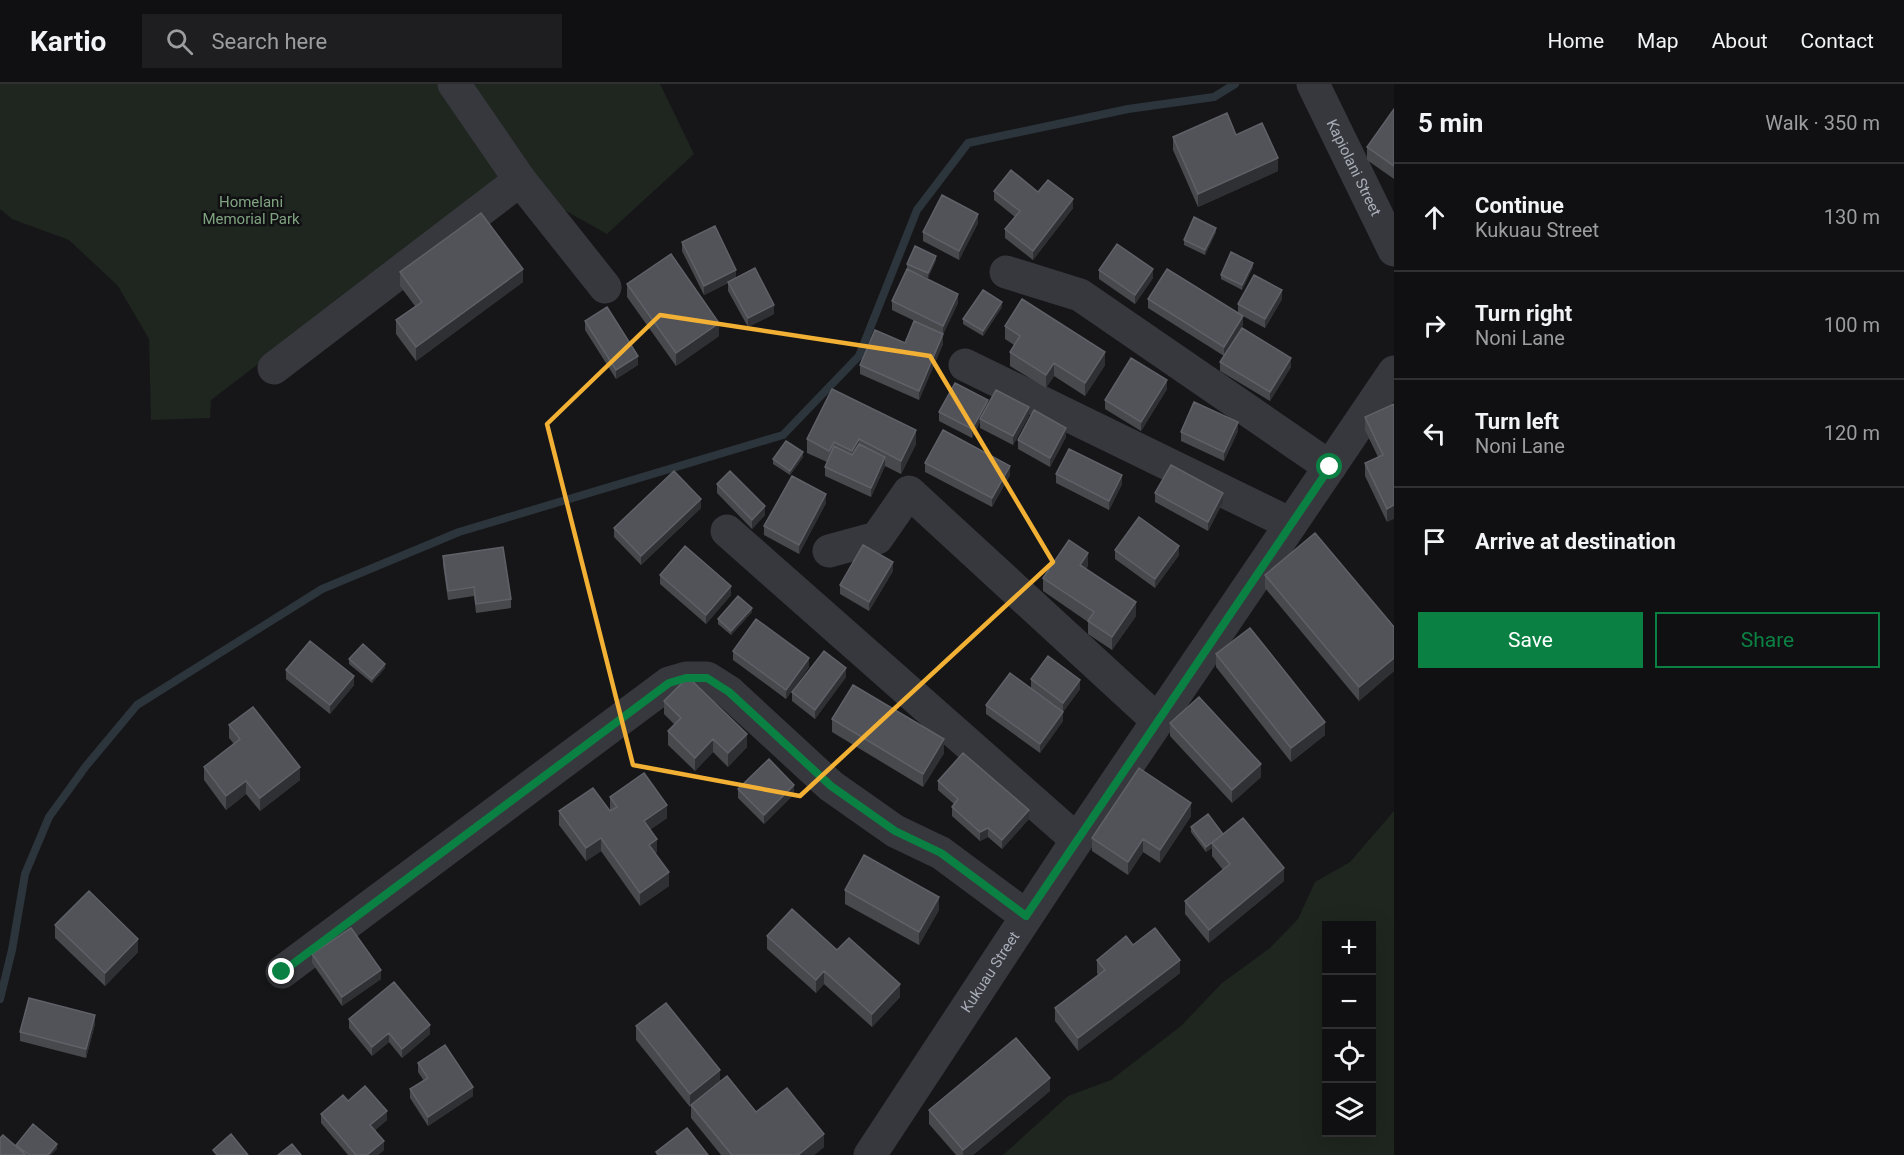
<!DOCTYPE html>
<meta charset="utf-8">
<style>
:root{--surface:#101012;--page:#1e1e20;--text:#f1f3f6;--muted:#9c9d9f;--line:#303032;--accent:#0b8043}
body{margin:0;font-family:Roboto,sans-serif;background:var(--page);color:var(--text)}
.controls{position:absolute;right:18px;bottom:18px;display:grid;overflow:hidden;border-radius:0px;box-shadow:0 6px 24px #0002}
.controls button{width:54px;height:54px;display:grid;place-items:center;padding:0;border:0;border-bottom:2px solid var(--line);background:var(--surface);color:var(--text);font:30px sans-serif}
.stop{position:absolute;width:18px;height:18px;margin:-14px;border:4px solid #0b8043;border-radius:50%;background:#fff}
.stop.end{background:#0b8043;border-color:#fff;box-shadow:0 2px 6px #0008}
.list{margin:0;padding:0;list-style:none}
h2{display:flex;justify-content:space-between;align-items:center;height:78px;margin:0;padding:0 24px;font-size:26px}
h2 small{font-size:20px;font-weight:400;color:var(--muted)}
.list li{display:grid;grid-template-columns:39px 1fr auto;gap:18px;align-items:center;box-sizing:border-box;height:108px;padding:0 24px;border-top:2px solid var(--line)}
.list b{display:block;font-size:22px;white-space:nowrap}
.list p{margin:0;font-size:20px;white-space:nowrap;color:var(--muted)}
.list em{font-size:20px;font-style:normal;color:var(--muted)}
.actions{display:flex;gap:12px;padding:18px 24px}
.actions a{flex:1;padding:14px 0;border:2px solid var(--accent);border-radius:0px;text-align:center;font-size:21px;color:var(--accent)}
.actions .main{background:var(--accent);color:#fff}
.icon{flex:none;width:33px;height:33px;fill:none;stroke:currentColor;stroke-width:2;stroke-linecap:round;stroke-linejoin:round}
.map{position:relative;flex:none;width:1394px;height:1071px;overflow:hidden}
header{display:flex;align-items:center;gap:36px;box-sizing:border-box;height:84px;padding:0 30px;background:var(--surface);border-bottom:2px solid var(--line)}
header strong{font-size:28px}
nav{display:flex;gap:33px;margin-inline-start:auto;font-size:21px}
.search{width:420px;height:54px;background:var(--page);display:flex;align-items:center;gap:15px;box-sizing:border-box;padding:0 21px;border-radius:0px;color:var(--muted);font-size:22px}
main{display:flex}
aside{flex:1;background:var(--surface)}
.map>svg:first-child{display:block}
</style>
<header>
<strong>Kartio</strong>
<div class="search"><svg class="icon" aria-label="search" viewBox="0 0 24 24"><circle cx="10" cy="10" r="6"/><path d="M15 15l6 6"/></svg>Search here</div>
<nav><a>Home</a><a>Map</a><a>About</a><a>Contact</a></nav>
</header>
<main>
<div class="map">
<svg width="1394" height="1071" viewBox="0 0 1394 1071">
<rect width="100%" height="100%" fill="#161618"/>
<path fill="#1e261f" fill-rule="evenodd" d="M0,0h660l34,70 -87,80 -59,-33 -17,-26 -216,146 -104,79 -1,18 -59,2 -2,-81 -31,-53 -49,-46 -57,-21 -12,-10z
M1394,727v344h-391l65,-59 43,-16 70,-54 41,-43 48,-35 28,-29 17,-37 35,-20zM1326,842h46v206h-46z"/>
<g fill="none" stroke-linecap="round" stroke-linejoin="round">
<path stroke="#2c353c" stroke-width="8" d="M0,915l12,-49 13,-76 24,-57 37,-51 51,-61 185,-116 137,-57 324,-97 76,-79 58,-146 51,-67 160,-34 86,-12 21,-13"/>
<g stroke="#37383d" stroke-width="33">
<path d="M454,0l66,96 85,107"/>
<path id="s1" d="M1313,0l81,166"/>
<path d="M1006,188l74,23 250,172"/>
<path d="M965,281l326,159"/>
<path d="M274,284l246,-188"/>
<path d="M727,447l350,309"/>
<path d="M829,467l48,-13 32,-46 249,229"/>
<path d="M282,888l387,-289 17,-5h21l22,14 102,94 64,45 46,22 85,63"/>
<path id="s2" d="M870,1071l207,-315 317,-468"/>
</g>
</g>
<path fill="#47494d" d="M1394,25v70l-27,-19v-13z
M1236,51l42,36 -80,36 -25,-57v-13z
M994,107l79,17 -40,52 -28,-22v-9l10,-12 -21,-17z
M978,139l-19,37 -36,-19v-9z
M1216,148l-11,23 -21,-10v-5z
M682,158l54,35 38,37 -26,13 -20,-36v-8l-24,12 -22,-44z
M936,176l-8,18 -17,-7 47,32 -15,31v10l-24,56 -59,-26v-9l73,-35 -41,-20v-9l15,-32v-5z
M1253,183l-11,23 -21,-11v-4z
M1099,186l54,8 -18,26 -36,-25z
M400,188l123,10 -107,79 -20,-27v-14l19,-14 -15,-20z
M627,200l92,52 -43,30 -49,-69z
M1148,215l90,14v-9l44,-5 -17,29 -24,-13 2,10 -19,31 -76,-48z
M1002,223l-19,29 -20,-12v-5z
M585,237l53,44 -22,14 -31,-49z
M1005,242l100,39 -20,31 -31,-20 -8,12 -36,-22v-14l4,-7 -9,-6z
M1220,278l71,5 -21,34 -50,-30z
M832,305l84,55 -15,30 -16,-8 -14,31 -46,-21v-9l2,-5 -20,-9v-14z
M1167,305l-26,42 -36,-22v-9z
M1394,320l-7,118 -22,-46v-13l13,-6 -13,-27v-13z
M988,322l41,10 -16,29 -33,-17v-6l-8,16 -33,-17v-9z
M1238,347l-14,30 -43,-20v-9z
M1066,353l-16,30 -32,-18v-9z
M803,373l-13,18 -17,-11v-5z
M925,379l85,12 -18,32 -67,-35z
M1056,390l66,10 -13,26 -53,-27z
M717,400l48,31 -13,14 -35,-36z
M1155,409l68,9 -15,29 -53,-29z
M826,419l-27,51 -35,-19v-9z
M701,424l-60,57 -27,-28v-9z
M1115,466l64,5 -24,33 -40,-29z
M443,472l68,43v9l-35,5 -2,-17 -26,4 -5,-35z
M1088,482l-2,3 50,47 -24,34 -24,-16v-12l-45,-31v-13z
M893,487l-24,40 -29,-17v-9z
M660,491l71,20 -25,29 -46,-40z
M1265,491l129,52v44l-35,30 -94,-113z
M752,528l-21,23 -13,-11v-5z
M733,567l76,16 -23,32 -53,-39z
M1216,570l109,81 -34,27 -75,-95z
M349,575l36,9 -13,15 -23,-19z
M286,586l68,15 -24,29 -44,-35z
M846,593l-31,42 -23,-18v-9z
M1031,595l49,10 -17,23v9l-23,32 -54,-39v-9l45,-17z
M664,617l83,46 -19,20 -15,-15 -18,19 -27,-26v-14l7,-6 -11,-11z
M832,635l112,34 -21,34 -91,-55z
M1170,639l91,54 -29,26 -62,-67z
M229,641l71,55 -40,31 -14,-17 -20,16 -22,-30v-13l30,-23 -5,-6z
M938,697l91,38 -27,30 -14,-12 -8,4 -28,-25v-9l2,-3 -16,-14z
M738,705l56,5 -30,30 -26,-26z
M610,713l57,21 -16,11 6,23 -2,1 14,33 -29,20 -39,-55 -15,10 -27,-36v-14h51z
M1191,732l-31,47 -17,-11 -15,23 -36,-24v-13z
M1191,743l32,7 61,47 -75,62 -24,-29v-13l38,-31 -11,-14v-8l-6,4 -15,-20z
M845,806l94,20 -20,35 -74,-41z
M55,841l83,27 -33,34 -50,-48z
M767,852l70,14 63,47 -28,30 -48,-43 -8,9 -49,-44z
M1133,861l47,28 -102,78 -23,-30v-13l43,-33 -1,-2v-13z
M312,870l69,25 -39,27 -30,-43z
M349,935l81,15 -28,24 -13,-16 -17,14 -23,-28z
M95,940l-9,34 -66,-17v-9z
M636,942l84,56 36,30 68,35 -10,8h-93l-30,-37v-12l-1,1 -54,-67z
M418,979l55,33 -45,30 -18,-28v-9l14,-8 -6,-9z
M1050,1007l-77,64h-17l-27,-31v-14z
M348,1017l39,19 -12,10 9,20 -6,5h-30l-27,-32v-9z"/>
<path fill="#2f3033" d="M1278,74v13l-80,36v-13z
M1073,115v9l-40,52v-9z
M978,130v9l-19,37v-9z
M1216,144v4l-11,23v-5z
M936,172v4l-8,18v-5z
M1253,179v4l-11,23v-5z
M523,185v13l-107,79v-14z
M1153,185v9l-18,26v-9z
M736,186v9l-32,16v-9z
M1282,206v9l-17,29v-9z
M958,210v9l-15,32v-9z
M1002,218v5l-19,29v-5z
M774,221v9l-26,13v-9z
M1243,232v9l-19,31v-9z
M719,239v13l-43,30v-13z
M943,250v10l-24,56v-9z
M1105,268v13l-20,31v-13z
M638,272v9l-22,14v-9z
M1291,274v9l-21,34v-9z
M1054,279v13l-8,12v-13z
M1167,296v9l-26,42v-9z
M988,316v9l-8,10v3l-8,16v-9z
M1029,323v9l-16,29v-9z
M1238,338v9l-14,30v-9z
M1066,344v9l-16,30v-9z
M916,346v14l-15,30v-13z
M859,355v14l-7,11v-13z
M803,368v5l-13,18v-4z
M885,373v9l-14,31v-9z
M1010,382v9l-18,32v-9z
M1122,391v9l-13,26v-9z
M1223,409v9l-15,29v-9z
M826,410v9l-27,51v-9z
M701,415v9l-60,57v-9z
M1394,421v14l-7,3v-13z
M765,422v9l-13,14v-9z
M1179,462v9l-24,33v-9z
M1088,469v13l-8,12v-13z
M893,478v9l-24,40v-9z
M731,502v9l-25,29v-9z
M1136,518v14l-24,34v-13z
M752,524v4l-21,23v-4z
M809,574v9l-23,32v-9z
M1394,574v13l-35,30v-14z
M385,580v4l-13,15v-4z
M846,584v9l-31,42v-9z
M354,592v9l-24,29v-9z
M1080,596v9l-17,23v-9z
M1063,628v9l-23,32v-9z
M1325,638v13l-34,27v-14z
M747,650v13l-19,20v-14z
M713,655v13l-18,19v-13z
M944,655v14l-21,34v-13z
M1261,680v13l-29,26v-13z
M300,683v13l-40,31v-13z
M246,697v13l-20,16v-14z
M794,701v9l-30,30v-9z
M1191,719v13l-31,47v-13z
M667,721v13l-23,16v-13z
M1029,726v9l-27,30v-9z
M988,744v9l-8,4v-9z
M601,754v13l-15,10v-13z
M657,755v13l-8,6v-13z
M1143,755v13l-15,23v-13z
M1212,759v5l-6,4v-5z
M1284,784v13l-75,62v-13z
M669,788v14l-29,20v-13z
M939,813v13l-20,35v-13z
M138,855v13l-33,34v-13z
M1180,876v13l-102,78v-13z
M381,886v9l-39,27v-9z
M824,887v13l-8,9v-13z
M900,900v13l-28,30v-13z
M95,931v9l-9,34v-9z
M430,941v9l-28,24v-9z
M389,949v9l-17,14v-9z
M720,986v14l-29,21 -1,2v-13z
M1050,994v13l-77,64h-10v-5z
M473,1003v9l-45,30v-9z
M387,1027v9l-17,14v-9z
M824,1050v13l-10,8h-16z
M384,1057v9l-6,5h-11z
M57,1060v5l-6,6h-3z"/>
<path fill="#525359" stroke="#5f6168" stroke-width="1.5" d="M1394,25v57l-27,-19z
M1227,29l9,22 26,-12 16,35 -80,36 -25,-57z
M1011,86l27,22 10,-12 25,19 -40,52 -28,-22 15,-18 -26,-20z
M942,111l36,19 -19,37 -36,-19z
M481,129l42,56 -107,78 -20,-27 26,-18 -22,-30z
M1194,133l22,11 -11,22 -21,-10z
M715,142l21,44 -32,16 -22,-44z
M1117,160l36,25 -18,26 -36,-25z
M915,162l21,10 -8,17 -21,-9z
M1231,168l22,11 -11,22 -21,-10z
M671,170l48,69 -43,30 -49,-69z
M755,184l19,37 -26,13 -20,-36z
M907,185l51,25 -15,32 -51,-25z
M1167,185l76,47 -19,31 -76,-48z
M1254,191l28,15 -17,29 -27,-15z
M983,206l19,12 -19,29 -20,-12z
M1022,215l83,53 -20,31 -31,-20 -8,12 -36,-23 10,-16 -15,-10z
M607,223l31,49 -22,14 -31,-49z
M914,237l29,13 -24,57 -59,-26 15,-35 30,13z
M1242,244l49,30 -21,34 -50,-30z
M1131,274l36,22 -26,42 -36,-22z
M955,299l33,17 -16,29 -33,-17z
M832,305l84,41 -15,31 -42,-22 -7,12 -18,-9 -5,9 -22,-12z
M996,306l33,17 -16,29 -33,-17z
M1194,318l44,20 -14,30 -43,-20z
M1394,320v101l-7,4 -22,-46 18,-8 -18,-38z
M1034,326l32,18 -16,30 -32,-18z
M943,346l67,36 -18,32 -67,-35z
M786,357l17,11 -13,19 -17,-12z
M859,360l26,13 -14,31 -46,-21 9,-21 18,9z
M1069,365l53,26 -13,26 -53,-27z
M1171,381l52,28 -15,29 -53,-29z
M674,387l27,28 -60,57 -27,-28z
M730,387l35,35 -13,14 -35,-36z
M792,392l34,18 -27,51 -35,-19z
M1139,433l40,29 -24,33 -40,-29z
M1315,449l79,94v31l-35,29 -94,-112z
M1069,456l19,13 -8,12 56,37 -24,35 -24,-16 6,-9 -51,-34z
M863,461l30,17 -24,40 -29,-17z
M685,462l46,40 -25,29 -46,-40z
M503,463l8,52 -35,5 -2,-17 -26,4 -5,-35z
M738,512l14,12 -21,23 -13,-12z
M756,535l53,39 -23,32 -53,-39z
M1250,544l75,94 -34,26 -75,-94z
M310,557l44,35 -24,29 -44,-35z
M363,560l22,20 -13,15 -23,-20z
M824,567l22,17 -31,42 -23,-18z
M1048,572l32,24 -17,23 -32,-24z
M1010,589l53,39 -23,32 -54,-39z
M688,593l59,57 -19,19 -15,-14 -18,19 -27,-27 13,-13 -17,-17z
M853,601l91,54 -21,35 -91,-55z
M1199,613l62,67 -29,26 -62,-67z
M253,623l47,60 -40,31 -14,-17 -20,15 -22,-29 36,-28 -11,-14z
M963,669l66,57 -27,30 -14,-12 -8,4 -28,-25 6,-8 -20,-18z
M769,675l25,26 -30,30 -26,-26z
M1139,684l52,35 -31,47 -17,-11 -15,23 -36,-24z
M644,689l23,32 -23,16 13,18 -8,6 20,27 -29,21 -39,-55 -15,10 -27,-37 34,-23 17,23 7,-4 -7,-10z
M1208,730l15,20 -17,13 -15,-20z
M1243,734l41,50 -75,62 -24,-29 45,-37 -18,-21z
M864,771l75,42 -20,35 -74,-42z
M89,807l49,48 -33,34 -50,-48z
M792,825l45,41 12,-12 51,46 -28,30 -48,-43 -8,9 -49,-44z
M351,844l30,42 -39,27 -30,-43z
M1155,844l25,32 -102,78 -23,-30 50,-38 -8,-10 29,-24 7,9z
M394,898l36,43 -28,24 -13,-16 -17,14 -23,-28z
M29,914l66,17 -9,34 -66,-17z
M666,919l54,67 -30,24 -54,-68z
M1016,954l34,40 -87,72 -34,-40z
M445,961l28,42 -45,30 -18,-28 18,-11 -10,-15z
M727,992l29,36 31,-24 37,46 -26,21h-66l-41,-50z
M365,1002l22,25 -17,14 14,16 -17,14h-11l-35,-41 22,-19 5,6z
M33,1040l24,20 -9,11h-19l-13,-10z
M687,1044l21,27h-50l-2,-3z
M231,1050l17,21h-31l-4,-5z
M3,1051l23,20h-26v-17z
M292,1060l9,11h-23z"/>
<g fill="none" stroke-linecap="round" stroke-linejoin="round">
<path stroke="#0b8043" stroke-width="8" d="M282,888l387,-289 17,-5h21l22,14 102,94 64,45 46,22 85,63 304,-449"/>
</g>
<path fill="none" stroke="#f2b134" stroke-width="4.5" stroke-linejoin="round" d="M660,231l270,41 123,206 -253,234 -167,-31 -86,-341z"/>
<g text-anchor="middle" stroke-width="5" stroke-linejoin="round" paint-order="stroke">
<g font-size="15" fill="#a8adb8" stroke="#111113">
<text dy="5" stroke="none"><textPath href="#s1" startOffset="93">Kapiolani Street</textPath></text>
<text dy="5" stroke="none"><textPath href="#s2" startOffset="219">Kukuau Street</textPath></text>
</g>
<g font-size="15" fill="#7fa381" stroke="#111113">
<text x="251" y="123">Homelani<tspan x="251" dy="17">Memorial Park</tspan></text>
</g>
</g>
</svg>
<div class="controls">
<button>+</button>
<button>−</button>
<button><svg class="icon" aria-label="locate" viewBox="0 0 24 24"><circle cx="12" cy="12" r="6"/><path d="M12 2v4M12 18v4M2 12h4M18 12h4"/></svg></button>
<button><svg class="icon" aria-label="layers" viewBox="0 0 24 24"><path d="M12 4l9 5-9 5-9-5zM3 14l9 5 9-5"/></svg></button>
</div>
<div class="stop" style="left:1330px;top:383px"></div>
<div class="stop end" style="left:282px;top:888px"></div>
</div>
<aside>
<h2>5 min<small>Walk · 350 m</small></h2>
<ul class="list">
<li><svg class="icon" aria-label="ahead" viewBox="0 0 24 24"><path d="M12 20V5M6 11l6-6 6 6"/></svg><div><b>Continue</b><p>Kukuau Street</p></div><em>130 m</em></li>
<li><svg class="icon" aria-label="right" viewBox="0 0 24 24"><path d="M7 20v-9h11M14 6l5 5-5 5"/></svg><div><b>Turn right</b><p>Noni Lane</p></div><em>100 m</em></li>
<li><svg class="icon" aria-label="left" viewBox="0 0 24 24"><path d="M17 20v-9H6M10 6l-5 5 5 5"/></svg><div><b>Turn left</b><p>Noni Lane</p></div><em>120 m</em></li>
<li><svg class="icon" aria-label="arrive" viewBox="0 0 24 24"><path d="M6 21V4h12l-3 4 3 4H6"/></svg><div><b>Arrive at destination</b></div></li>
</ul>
<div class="actions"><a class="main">Save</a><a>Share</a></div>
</aside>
</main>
